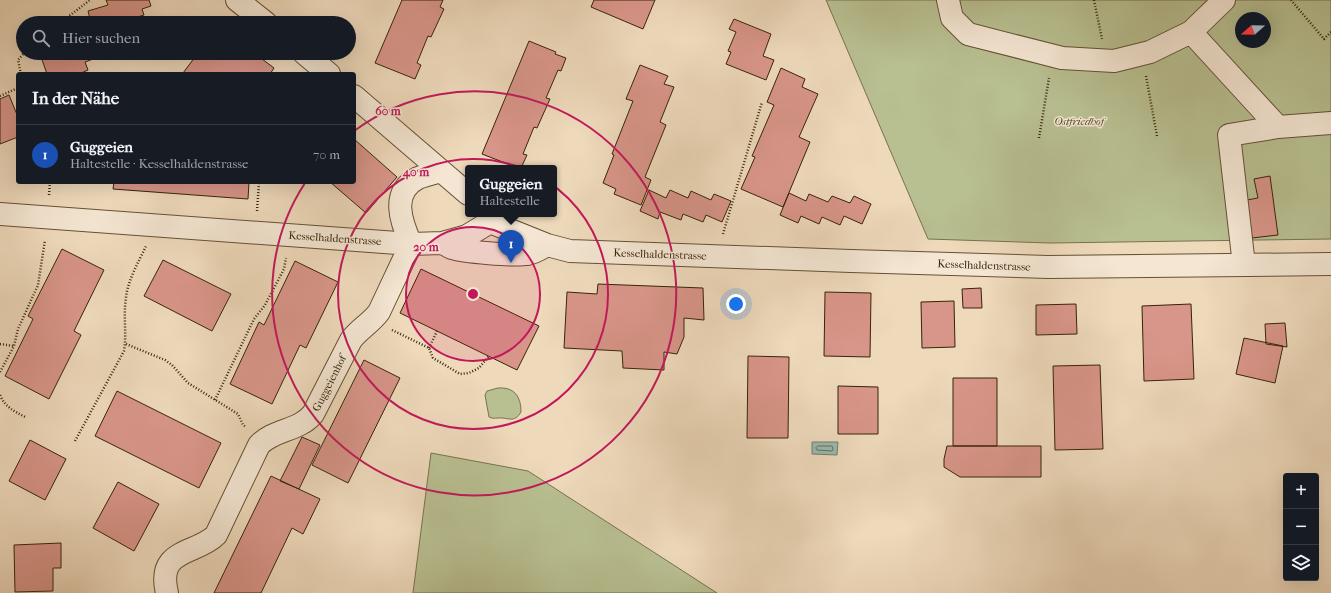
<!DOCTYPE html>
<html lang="de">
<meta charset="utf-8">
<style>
:root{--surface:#171b24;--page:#20242c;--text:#f1f3f6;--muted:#9ea1a6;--line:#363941;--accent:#d93025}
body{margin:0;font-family:"IM FELL French Canon",serif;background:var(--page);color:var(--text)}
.controls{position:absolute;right:12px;bottom:12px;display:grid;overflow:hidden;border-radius:4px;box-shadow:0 4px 16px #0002}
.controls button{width:36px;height:36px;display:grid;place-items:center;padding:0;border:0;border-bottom:1px solid var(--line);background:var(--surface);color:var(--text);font:20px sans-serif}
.compass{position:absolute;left:1235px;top:12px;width:36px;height:36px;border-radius:50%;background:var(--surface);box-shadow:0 4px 16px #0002;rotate:250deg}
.you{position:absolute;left:736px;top:304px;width:14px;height:14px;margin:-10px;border:3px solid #fff;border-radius:50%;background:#1a73e8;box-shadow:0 0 0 6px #1a73e833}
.badge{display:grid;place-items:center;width:26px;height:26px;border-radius:50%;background:var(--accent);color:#fff;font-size:13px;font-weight:700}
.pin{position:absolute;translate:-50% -33px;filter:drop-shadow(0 1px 2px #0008)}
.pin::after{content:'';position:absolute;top:21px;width:14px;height:12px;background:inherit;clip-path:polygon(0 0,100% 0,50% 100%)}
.popup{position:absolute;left:465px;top:165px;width:92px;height:52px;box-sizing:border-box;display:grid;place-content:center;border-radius:4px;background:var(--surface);filter:drop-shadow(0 1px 3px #0005);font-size:13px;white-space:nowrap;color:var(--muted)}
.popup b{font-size:15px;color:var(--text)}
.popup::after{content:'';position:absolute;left:50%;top:100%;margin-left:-8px;border:8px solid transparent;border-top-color:var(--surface)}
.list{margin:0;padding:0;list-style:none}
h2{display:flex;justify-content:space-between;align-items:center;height:52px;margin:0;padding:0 16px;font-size:17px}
h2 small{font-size:13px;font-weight:400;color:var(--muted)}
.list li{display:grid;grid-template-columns:26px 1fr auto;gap:12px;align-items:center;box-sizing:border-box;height:60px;padding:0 16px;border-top:1px solid var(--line)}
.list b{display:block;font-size:15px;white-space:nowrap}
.list p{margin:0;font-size:13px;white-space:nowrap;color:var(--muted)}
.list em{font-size:13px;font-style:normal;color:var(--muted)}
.icon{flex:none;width:22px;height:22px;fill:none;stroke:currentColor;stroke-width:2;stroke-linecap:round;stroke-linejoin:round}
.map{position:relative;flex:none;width:1331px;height:593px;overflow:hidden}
.search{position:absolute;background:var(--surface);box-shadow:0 4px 16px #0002;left:16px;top:16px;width:340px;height:44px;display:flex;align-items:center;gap:10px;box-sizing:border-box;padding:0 14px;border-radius:22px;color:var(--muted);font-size:15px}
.panel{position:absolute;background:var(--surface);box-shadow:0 4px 16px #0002;left:16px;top:72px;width:340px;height:112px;border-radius:4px}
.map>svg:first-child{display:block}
</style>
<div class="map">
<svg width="1331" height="593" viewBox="0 0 1331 593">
<rect width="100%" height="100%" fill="#eed9bb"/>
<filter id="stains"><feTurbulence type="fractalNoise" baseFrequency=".005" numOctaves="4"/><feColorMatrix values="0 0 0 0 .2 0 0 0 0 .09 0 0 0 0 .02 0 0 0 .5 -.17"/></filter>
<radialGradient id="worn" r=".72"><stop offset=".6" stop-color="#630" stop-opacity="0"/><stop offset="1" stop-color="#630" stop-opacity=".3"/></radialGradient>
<path fill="#b8bf91" stroke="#78724c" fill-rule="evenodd" d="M826,0h505v239l-281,4 -122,-4zM1241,18h24v24h-24z
M498,388c16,-1 23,8 23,24 -7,12 -13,5 -23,6 -4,0 -5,1 -9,-1l-4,-22 2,-4z
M431,453l97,18 189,122h-304z"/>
<path fill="#99baaf" stroke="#727e6c" d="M812,442h26l-1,13 -25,-1z"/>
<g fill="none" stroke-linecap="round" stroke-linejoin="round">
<path stroke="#686f5c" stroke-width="1" d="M818,446h14l1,3 -1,2 -15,-1 -1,-2z"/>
</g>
<path fill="#d89589" stroke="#372408" d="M106,0h43l2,6 -9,3 2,6 -10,3 2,5h-57l11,-4 -2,-8 20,-6z
M402,0h41l-3,7 4,2 -13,28 -3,-1 -11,27 4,2 -6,14 -40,-16z
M594,0h61l-12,29 -52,-22z
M734,19l37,15 -8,22 11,4 -8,20 -40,-16 5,-12 -3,-1 8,-19 -7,-3z
M529,41l27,11 -1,2 11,4 -5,13 -3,-1 -12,28 4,1 -13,29 -3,-1 -11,27 4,1 -6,13h-3l-36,-14z
M44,53h60v2l-19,7 3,8 -9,4h-32l-7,-20z
M198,53h33l4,2 1,-2h18l20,15 -4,6h-86l-1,-1z
M640,65l28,11 -4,8 10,3 -14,35 6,3 -21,52 6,3 -10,25 -27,-11 2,-5 -13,-6 11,-28 -2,-1 21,-53 -7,-2z
M781,68l24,11 -3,8 16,7 -19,43 11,5 -27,65 -42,-18 14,-32 -3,-1 22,-51 -7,-3z
M9,95l9,22v20l-18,7v-45z
M354,139l43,38 -31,36 -36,-31h24z
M1270,176l8,59 -26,3 -5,-38 11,-2 -4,-19z
M114,182h135l-1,17 -135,-10z
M649,190l17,8 4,-8 18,8 3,-7 20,9 3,-6 17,7 -9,21 -16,-7 -3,7 -20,-8 -2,6 -21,-8 -2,7 -18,-8z
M789,193l17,8 3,-7 19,8 4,-6 18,7 4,-7 17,8 -9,20 -18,-8 -4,9 -18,-8 -3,7 -18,-8 -3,7 -18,-8z
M62,249l42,21 -30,61 7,4 -32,64 -44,-23 28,-57 -5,-3z
M163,260l68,34 -19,37 -68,-35z
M295,261l43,21 -32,66 -6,-3 -28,59 -42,-20 29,-62 5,3z
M421,269l118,57 -22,44 -117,-57z
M598,284l105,4 1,32 -20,-2v19l-7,17 -13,-2v18l-41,-2 -1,-17 -58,-3 3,-56 30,2z
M981,288l1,20h-19l-1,-19z
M825,292l46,1 -1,64 -46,-1z
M954,301l1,46 -33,1 -1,-46z
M1076,304l1,30 -41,1v-30z
M1191,304l3,75 -50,2 -2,-75z
M1285,323l2,24 -21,-3 -1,-20z
M1244,338l39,8 -8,37 -39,-9z
M748,356l41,1 -1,81h-41z
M364,360l36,18 -52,105 -36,-18z
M1100,365l3,84 -48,1 -2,-84z
M953,378h44v68h-44z
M838,386l40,1v47h-40z
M117,391l104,52 -22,45 -104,-52z
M302,437l18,8 -21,44 -19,-8z
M30,440l36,19 -21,41 -36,-19z
M947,446h94v31h-81l-16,-10v-8z
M271,476l49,23 -17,35 -11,-6 -31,65h-47z
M118,482l41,22 -25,47 -41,-23z
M61,543v25h-8v23l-38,1 -1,-47z"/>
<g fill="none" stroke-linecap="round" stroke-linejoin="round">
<defs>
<path id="minor" d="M237,0l29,23
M948,0l4,18 16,16 94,24 52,3 36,-9 41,-20 33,-32
M1191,32l87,95 53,-4
M304,53l25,21
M354,96l114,98
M0,214l411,30 31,-1 25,-7 23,-14
M490,222l57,23 23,6 281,10 197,6 283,-3
M443,243c3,2 6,4 9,5 11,4 63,8 75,6 7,-1 13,-5 20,-9
M411,244c-10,-22 -21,-52 7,-66 7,-3 16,-5 23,-7
M1244,265l-15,-130 49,-8
M167,593c-11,-45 29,-38 49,-58l43,-90c15,-16 40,-14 54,-31l38,-74c8,-11 20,-17 28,-28l32,-68"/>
</defs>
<use href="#minor" stroke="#655135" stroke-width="24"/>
<path stroke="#372408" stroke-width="2.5" stroke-dasharray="1 2" stroke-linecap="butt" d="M1094,0l8,39
M1291,0l33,39 7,-7
M60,23l30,-23
M21,74l-3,-14 6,-7
M1146,76l11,60
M0,96l18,-8
M1039,138l10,-60
M49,195l1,-13
M257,211l2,-29
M723,234l39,-132
M392,330l37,18 4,10 27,16 9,-1 10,-5 10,-12
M0,344l14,2
M126,344l39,16 7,5 16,18 50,31 5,11 3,2
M429,348l8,-17
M0,372l14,-26 4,-17 20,-44 7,-45
M0,395c5,12 14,16 25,22
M215,400l39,-81 11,-14 19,-36 2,-11
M75,441l49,-90c3,-18 -1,-35 2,-53 1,-16 13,-37 20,-52"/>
<use href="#minor" stroke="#f4e6d3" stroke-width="22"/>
</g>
<circle cx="473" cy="294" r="67" fill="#c2185b" fill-opacity=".12"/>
<g fill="none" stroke="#c2185b" stroke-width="2">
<circle cx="473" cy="294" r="67"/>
<circle cx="473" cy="294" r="135"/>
<path d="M354 131A202 202 0 1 1 305 183"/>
</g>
<g text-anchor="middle" stroke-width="3" stroke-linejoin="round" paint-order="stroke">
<g font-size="11" font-style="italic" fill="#574b2a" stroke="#f4e6d3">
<text x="1079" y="125">Ostfriedhof</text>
</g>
<g font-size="11" fill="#372408" stroke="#f4e6d3">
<text transform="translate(335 238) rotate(4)" y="4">Kesselhaldenstrasse</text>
<text transform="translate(660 254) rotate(2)" y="4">Kesselhaldenstrasse</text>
<text transform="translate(984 265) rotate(2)" y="4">Kesselhaldenstrasse</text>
<text transform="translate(329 383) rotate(-63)" y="4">Guggeienhof</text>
</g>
</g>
<circle cx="473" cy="294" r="6" fill="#c2185b" stroke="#f4e6d3" stroke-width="2"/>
<g font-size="12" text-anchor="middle" font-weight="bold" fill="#c2185b" stroke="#f4e6d3" stroke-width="3" stroke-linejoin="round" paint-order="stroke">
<text x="388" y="115">60 m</text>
<text x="416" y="176">40 m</text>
<text x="426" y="251">20 m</text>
</g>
<rect width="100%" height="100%" filter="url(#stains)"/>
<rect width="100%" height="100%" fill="url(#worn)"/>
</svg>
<div class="controls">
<button>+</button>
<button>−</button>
<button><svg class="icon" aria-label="layers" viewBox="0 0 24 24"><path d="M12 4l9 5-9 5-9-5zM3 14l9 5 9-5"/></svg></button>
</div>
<svg class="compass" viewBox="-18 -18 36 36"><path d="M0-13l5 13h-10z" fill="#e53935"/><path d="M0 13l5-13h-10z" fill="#9ea1a6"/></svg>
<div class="you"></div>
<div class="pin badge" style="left:511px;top:263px;background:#1a4fb4">1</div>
<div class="popup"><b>Guggeien</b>Haltestelle</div>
<div class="search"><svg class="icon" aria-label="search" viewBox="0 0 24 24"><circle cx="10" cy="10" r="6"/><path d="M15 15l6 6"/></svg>Hier suchen</div>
<section class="panel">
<h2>In der Nähe<small></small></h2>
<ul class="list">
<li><span class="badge" style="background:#1a4fb4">1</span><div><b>Guggeien</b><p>Haltestelle · Kesselhaldenstrasse</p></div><em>70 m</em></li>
</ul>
</section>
</div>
